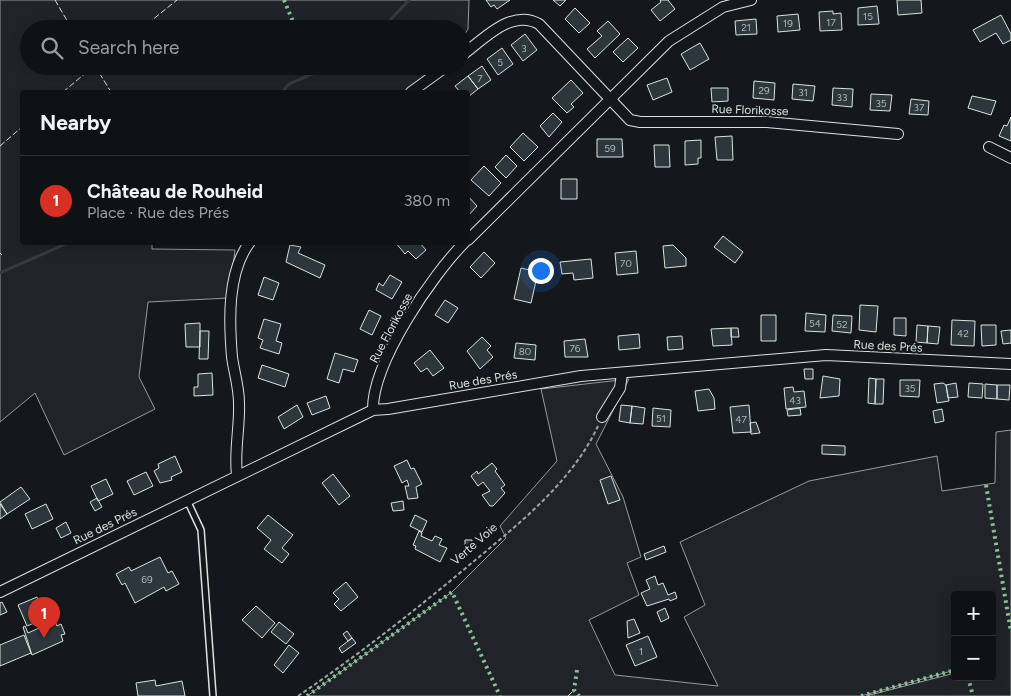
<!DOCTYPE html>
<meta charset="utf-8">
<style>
:root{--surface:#0f1215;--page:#181b1e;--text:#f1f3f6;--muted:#9b9ea0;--line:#2f3234;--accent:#d93025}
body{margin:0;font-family:Figtree,sans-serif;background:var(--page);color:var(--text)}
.controls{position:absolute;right:15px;bottom:15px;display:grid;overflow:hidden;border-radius:5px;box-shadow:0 2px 12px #0003}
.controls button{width:45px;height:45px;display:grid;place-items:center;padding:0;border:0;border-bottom:1px solid var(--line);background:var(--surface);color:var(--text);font:25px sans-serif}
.you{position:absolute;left:540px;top:270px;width:18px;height:18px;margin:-12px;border:4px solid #fff;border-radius:50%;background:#1a73e8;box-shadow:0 0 0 8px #1a73e833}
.badge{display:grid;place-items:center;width:32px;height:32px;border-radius:50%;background:var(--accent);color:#fff;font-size:16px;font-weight:700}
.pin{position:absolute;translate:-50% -41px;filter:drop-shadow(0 1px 2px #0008)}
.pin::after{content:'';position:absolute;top:26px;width:18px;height:15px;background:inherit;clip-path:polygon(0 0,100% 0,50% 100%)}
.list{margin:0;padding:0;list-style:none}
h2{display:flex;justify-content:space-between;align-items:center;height:65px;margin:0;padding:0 20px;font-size:21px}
h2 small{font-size:16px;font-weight:400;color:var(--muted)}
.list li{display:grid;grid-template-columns:32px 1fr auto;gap:15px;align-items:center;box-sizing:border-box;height:90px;padding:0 20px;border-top:1px solid var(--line)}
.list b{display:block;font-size:19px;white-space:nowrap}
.list p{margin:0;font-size:16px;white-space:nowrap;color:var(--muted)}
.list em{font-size:16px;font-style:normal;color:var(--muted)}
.icon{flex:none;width:28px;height:28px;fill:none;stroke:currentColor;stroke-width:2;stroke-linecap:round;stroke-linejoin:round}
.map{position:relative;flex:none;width:1011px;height:696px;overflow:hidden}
.search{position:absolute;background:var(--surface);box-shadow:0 2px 12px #0003;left:20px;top:20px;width:450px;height:55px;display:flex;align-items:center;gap:12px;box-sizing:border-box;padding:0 18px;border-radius:28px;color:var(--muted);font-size:19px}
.panel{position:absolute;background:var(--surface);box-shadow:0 2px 12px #0003;left:20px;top:90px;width:450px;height:155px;border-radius:5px}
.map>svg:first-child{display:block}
</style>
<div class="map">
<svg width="1011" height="696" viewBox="0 0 1011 696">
<rect width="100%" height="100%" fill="#14181c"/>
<path fill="#202428" stroke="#939e99" d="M0,0h469l-1,29 -7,11v-11h-432v37h407l-32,26h-382v150h130v7l83,1 -6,48 -81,4 -9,75 16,32 -91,46 -29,-62 -35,29z
M629,379l-33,65 27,53 18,60 -14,6 12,32 -50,25 26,55 103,11 -34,-69 21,-12 -25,-63 129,-61 128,-25 5,35 53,-8 1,-51 15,-2v266h-145l89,-23v4h37v-82h-37v75l-94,26h-554l145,-104 54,-54 -6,-12 57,-65 -16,-72z"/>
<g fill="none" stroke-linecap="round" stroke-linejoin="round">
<path stroke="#363b3e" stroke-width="3" d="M382,29l27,-29
M282,92l7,-8 42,-18
M0,273l70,-31"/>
</g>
<path fill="#2c363c" stroke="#d8e6dc" d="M486,0h24l-13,9 -3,-4 -3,2z
M553,0h13l-6,6z
M660,0h8l7,9 -15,12 -9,-11 10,-8z
M897,0h24l1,13 -24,2z
M877,6l2,18 -21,1v-17z
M575,8l15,15 -11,10 -14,-14z
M833,11v3l8,-1 1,17 -22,1 -1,-19z
M798,14l2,16 -22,2 -1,-16z
M1001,15l10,19v6l-8,4 -7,-11 -16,9 -7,-12z
M756,19l1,15 -21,1 -1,-14z
M608,21l12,13 -25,24 -8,-9 15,-13 -5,-5z
M525,34l12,16 -14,11 -12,-16z
M628,38l10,10 -15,14 -10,-10z
M700,43l9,16 -19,11 -9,-16z
M502,48l11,16 -15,11 -11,-16z
M482,66l9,14 -13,9 -10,-13z
M468,76l10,13 -10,8v-5h-8l-5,-6z
M667,78l5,14 -19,8 -6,-15z
M571,80l12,13 -12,11 3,3 -7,6 -15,-15z
M754,81l21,2 -1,17 -21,-2z
M793,84l22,2 -2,15 -21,-2z
M711,88h17v13l-16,1z
M833,88l20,1 -1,18 -20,-2z
M871,94l21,1 -2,16 -20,-1z
M972,96l24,5 -5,14 -23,-7z
M911,99l18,2 -1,14 -19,-1z
M553,113l9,9 -13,15 -9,-11z
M1011,117v24l-12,-5 5,-11 3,1z
M523,133l15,14 -14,14 -14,-14z
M732,136l1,24h-16l-2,-23z
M597,139h25l1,18h-26z
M701,140v18h-3v6l-13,1v-24z
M654,145h15l1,22h-15z
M506,155l11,11 -11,12 -11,-11z
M484,166l17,17 -12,13 -18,-16z
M561,179h16v20h-16z
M468,196l9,10 -9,10z
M723,236l20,16 -8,11 -21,-16z
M395,242h24l7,8 -10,9 -8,-8 -3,3z
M290,245l11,2 -3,6 27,12 -5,13 -34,-16z
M673,245l13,13v8l-21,2 -2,-22z
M636,251l2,22 -21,2 -2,-22z
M484,252l11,11 -14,15 -11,-11z
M591,259l2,19 -19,2 -1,-7 -11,1 -2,-12z
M521,268l17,4 -7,31 -17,-4z
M390,275l12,7 -10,17 -16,-9 3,-7 4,3z
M264,277l15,6 -6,17 -15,-5z
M445,300l13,8 -10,15 -13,-8z
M860,305l18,1 -2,26 -17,-2z
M369,310l12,6 -9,19 -12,-6z
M806,313l20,2 -1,17 -20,-1z
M761,315h15v26h-15z
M833,315l19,1 -1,17 -19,-2z
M894,318h12v18l-12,-1z
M264,319l17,5 -5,17 6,2 -3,11 -19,-6 3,-8 -5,-2z
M952,320l23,1 -1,25 -23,-1z
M200,323v24h-14l-1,-23z
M917,325l11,1 -1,17 -11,-1z
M981,325h15v20l-14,1z
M928,326l12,1 -2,17 -11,-1z
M731,328h7l1,9h-8z
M731,328l1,17 -19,1 -2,-17z
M1011,330v13l-8,1 -2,-13z
M200,331h9l-1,28h-9z
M639,334l1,14 -21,2 -1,-14z
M682,336l1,13 -15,1 -1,-13z
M482,337l9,9 -4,4 6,7 -13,12 -13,-18z
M585,339l3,18h-23l-1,-16z
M516,343l20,2 -1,15 -21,-2z
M430,350l14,18 -11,8 -6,-8 -6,4 -7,-9z
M335,353l23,7 -4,12 -11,-3 -4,14 -12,-4z
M262,365l27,9 -4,13 -27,-9z
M804,369h9v10h-8z
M212,373l1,22 -19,1v-9h4v-13z
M823,376l17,3 -1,17 -19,2z
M869,378l7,1 -1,25 -7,-1z
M876,379h8l-1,25h-8z
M900,380h20l-1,17 -19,-1z
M943,383l3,2 3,16 -12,2 -3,-19z
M956,383l2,14 -10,1 -2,-13z
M969,383l14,1 -1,14 -14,-1z
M985,384l12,1v14l-12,-1z
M997,385h13l-1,15 -12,-1z
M793,387l1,5 10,-1 2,16 -20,2 -2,-21z
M709,389l5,9 1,11 -17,2 -3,-20z
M326,396l4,12 -18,7 -5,-12z
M297,405l6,12 -19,12 -6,-12z
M621,405l11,1 -2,17 -11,-2z
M749,405l2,27 -18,1 -3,-26z
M632,406l13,2 -2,16 -13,-1z
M653,408l18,2 -1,17 -18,-1z
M800,408l1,7 -13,1 -1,-6z
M942,409l2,12 -9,2 -2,-12z
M756,422l4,11 -9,1 -1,-11z
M822,445l23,1v9l-23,-1z
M175,456l7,16 -11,5 1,3 -12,3 -6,-12 5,-3 -1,-4z
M407,460l4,9 3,-1 8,16 -6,3 2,11 -10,1 -3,-13h4l-2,-6 -5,3 -8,-17z
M492,463l5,6 -2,2 10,14 -4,3 4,5 -12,13h-3l-8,-11 8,-4 -7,-9 -5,4 -7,-10 6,-5 1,3z
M146,472l7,14 -19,9 -7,-14z
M333,474l17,22 -11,9 -17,-22z
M611,476l9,24 -12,4 -8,-24z
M106,479l7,15 -15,7 -7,-15z
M21,487l9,12 -23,15 -7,-12z
M97,498l5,9 -7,4 -5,-9z
M403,501l1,9 -11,1 -2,-8z
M0,504l7,10 -7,5z
M46,504l7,15 -21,10 -7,-15z
M268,515l25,20 -11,13 7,6 -7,9 -18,-14 7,-9 -14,-12z
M415,515l12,6 -5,11 -12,-6z
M66,522l5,11 -10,5 -5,-10z
M419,531l3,2 -1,3 11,5 3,-5 7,3 -3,6 8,3 -7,14 -25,-13 1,-3 -3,-1z
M465,540h7v8h-7z
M664,546l2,6 -20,8 -2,-6z
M160,557l8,16 4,-2 7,13 -13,7 -2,-4 -29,16 -10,-20 -3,2 -6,-11 13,-7 2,4z
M655,576l3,9 5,-2 5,12 7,-3 2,6 -7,3 -1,-2 -22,7 -6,-13 9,-4 -4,-9z
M346,582l12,15 -17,14 -7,-7 5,-5 -6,-6z
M37,597l9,21 -19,8 -9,-21z
M2,602l5,10 -7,3v-12z
M256,606l19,17 -13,15 -20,-18z
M665,608l4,10 -8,4 -4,-10z
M634,619l6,14 -12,5 -1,-17z
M55,621l2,5 4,-2 4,10 -4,1 2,6 -31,14 -9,-28 2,-1 3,7z
M279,622l15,12 -8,10 -15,-12z
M347,631l5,7 -4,3 -5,-7z
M24,635l7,18 -31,13v-21z
M648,636l9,21 -22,9 -9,-21z
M352,638l4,5 -14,10 -3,-5z
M289,645l10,8 -16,20 -9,-8z
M155,680l1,6 26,-5 3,15h-47l-2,-13z"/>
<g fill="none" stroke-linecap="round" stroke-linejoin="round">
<defs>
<path id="lane" d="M187,500l14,30 12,166"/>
<path id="street" d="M461,56c22,-16 50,-48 78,-32l91,96 10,2h127l131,12
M411,92l36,-26
M989,147l22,11
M468,240l201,-199 54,-34 28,-7
M373,410c-1,-47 59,-135 92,-168
M602,417l18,-29 2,-15
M237,475c-3,-24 3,-48 2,-72 0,-16 -5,-31 -7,-46 -3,-36 -5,-85 18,-115
M0,592l373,-182 15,-1 193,-33 245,-21 185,9"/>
</defs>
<use href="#lane" stroke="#d8e6dc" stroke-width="8"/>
<use href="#street" stroke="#d8e6dc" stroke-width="12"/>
<path stroke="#9da8a2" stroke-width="2" stroke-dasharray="4 2.5" stroke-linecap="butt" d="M298,696c59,-40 115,-84 169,-129 49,-41 104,-83 131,-141"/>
<use href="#lane" stroke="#14181c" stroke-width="5"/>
<use href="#street" stroke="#14181c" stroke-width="10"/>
<path stroke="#8ac095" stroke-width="4" stroke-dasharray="2.5 4" stroke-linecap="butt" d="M284,0l12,29
M986,485l25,147
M577,670l-3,20 5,6
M968,677l5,19
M307,696l145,-104 48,104
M861,696l94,-26"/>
<path stroke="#d8e6dc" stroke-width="1" stroke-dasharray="6 2.5" stroke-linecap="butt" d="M55,0l17,29
M141,29l36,-29
M95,66l16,26
M63,92l31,-26
M0,146l22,-19
M0,253l2,2
M568,696l6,-6"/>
</g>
<g text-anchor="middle" stroke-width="4" stroke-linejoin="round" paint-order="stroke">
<g font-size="10" fill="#adbab4">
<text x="868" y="20">15</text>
<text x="831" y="26">17</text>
<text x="788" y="27">19</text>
<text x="746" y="31">21</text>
<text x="524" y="52">3</text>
<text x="500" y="66">5</text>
<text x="480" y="82">7</text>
<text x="764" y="94">29</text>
<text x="803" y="96">31</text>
<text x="842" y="101">33</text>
<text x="881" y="107">35</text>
<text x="919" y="111">37</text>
<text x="610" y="152">59</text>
<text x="626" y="267">70</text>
<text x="815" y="327">54</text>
<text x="842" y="328">52</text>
<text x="963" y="337">42</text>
<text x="575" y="352">76</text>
<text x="525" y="355">80</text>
<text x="910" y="392">35</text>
<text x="795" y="404">43</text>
<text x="661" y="422">51</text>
<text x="741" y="423">47</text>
<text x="147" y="583">69</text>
<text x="641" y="655">1</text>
</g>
<g font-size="12" fill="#d8e6dc" stroke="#14181c">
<text transform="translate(750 110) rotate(2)" y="4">Rue Florikosse</text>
<text transform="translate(391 328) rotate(-62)" y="4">Rue Florikosse</text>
<text transform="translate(888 346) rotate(3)" y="4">Rue des Prés</text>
<text transform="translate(483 380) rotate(-10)" y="4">Rue des Prés</text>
<text transform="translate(105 526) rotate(-26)" y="4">Rue des Prés</text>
<text transform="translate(474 544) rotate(-41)" y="4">Verte Voie</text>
</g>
</g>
</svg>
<div class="controls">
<button>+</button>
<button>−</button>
</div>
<div class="you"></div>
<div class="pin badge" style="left:44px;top:638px">1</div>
<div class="search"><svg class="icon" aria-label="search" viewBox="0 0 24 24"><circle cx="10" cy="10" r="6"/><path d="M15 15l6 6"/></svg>Search here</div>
<section class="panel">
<h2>Nearby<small></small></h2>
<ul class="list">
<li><span class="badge">1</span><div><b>Château de Rouheid</b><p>Place · Rue des Prés</p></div><em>380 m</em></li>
</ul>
</section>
</div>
